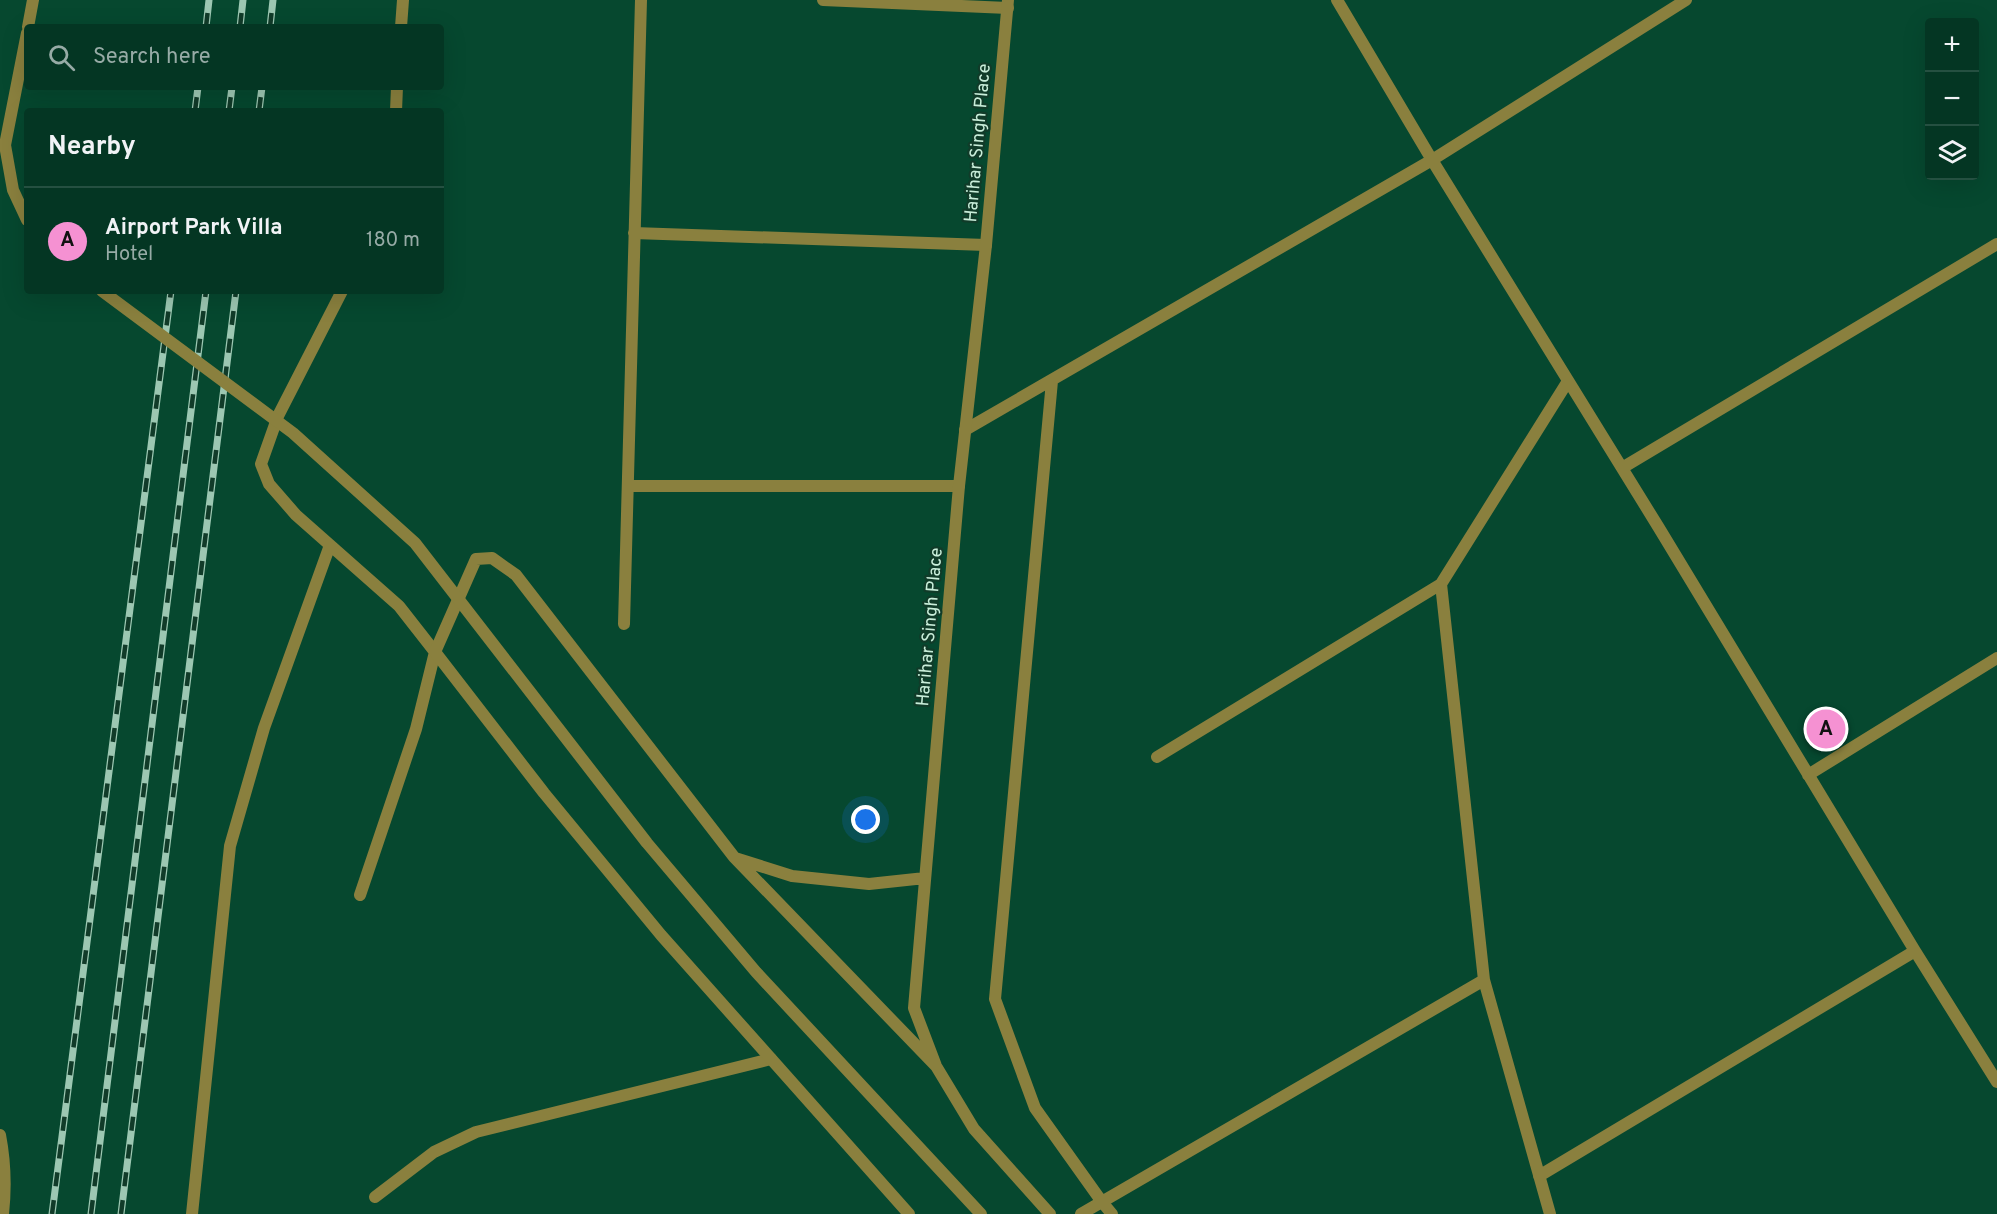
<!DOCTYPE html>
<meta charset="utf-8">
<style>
:root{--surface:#043623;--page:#124130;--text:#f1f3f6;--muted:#97aba6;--line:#255041;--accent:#f591d2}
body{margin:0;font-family:Overpass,sans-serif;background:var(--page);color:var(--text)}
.controls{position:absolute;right:18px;top:18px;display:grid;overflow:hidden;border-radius:6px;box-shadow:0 6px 24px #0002}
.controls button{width:54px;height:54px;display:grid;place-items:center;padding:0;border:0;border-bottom:2px solid var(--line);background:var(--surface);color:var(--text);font:30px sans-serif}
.you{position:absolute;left:866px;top:820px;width:21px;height:21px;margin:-15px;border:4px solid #fff;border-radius:50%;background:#1a73e8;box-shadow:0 0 0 9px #1a73e833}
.badge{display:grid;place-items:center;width:39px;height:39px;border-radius:50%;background:var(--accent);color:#111;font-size:20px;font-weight:700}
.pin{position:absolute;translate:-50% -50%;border:3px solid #fff;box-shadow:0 2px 6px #0006}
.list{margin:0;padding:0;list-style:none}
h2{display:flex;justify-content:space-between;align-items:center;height:78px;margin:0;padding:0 24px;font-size:26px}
h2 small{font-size:20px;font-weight:400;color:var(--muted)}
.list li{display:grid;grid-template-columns:39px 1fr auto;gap:18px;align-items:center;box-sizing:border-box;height:108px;padding:0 24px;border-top:2px solid var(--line)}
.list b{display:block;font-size:22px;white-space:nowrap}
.list p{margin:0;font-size:20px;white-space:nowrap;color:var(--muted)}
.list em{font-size:20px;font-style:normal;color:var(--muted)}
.icon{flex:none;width:33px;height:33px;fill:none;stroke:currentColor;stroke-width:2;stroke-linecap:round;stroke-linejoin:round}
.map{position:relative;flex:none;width:1997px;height:1214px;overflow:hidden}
.search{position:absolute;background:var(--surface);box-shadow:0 6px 24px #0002;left:24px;top:24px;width:420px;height:66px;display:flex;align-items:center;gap:15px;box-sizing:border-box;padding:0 21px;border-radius:6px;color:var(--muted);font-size:22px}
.panel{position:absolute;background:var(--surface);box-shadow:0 6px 24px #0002;left:24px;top:108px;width:420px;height:186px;border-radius:6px}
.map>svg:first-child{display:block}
</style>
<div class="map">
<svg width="1997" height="1214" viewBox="0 0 1997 1214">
<rect width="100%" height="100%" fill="#06482f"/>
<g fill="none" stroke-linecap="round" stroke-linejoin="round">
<path stroke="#8a803e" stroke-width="12" d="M823,0l185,8
M1686,0l-254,160 227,368 256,423 82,131
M401,27l2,-27
M396,111l1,-24
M634,233l352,12
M342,291l-64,125 -17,48 8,20 27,31 103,91 36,46 -19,77 -56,166
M1052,381l-57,618 40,109 67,94 10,12
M965,430l467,-270 -95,-160
M1622,468l375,-224
M628,486h331
M624,624l17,-624
M1157,757l284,-173
M1808,775l189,-117
M1484,980l-43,-396 127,-203
M0,1135c5,26 6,52 3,79
M1539,1176l376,-225
M375,1197l59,-45 42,-20 295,-73
M192,1214l38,-368 34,-118 66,-183
M1081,1214l403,-234 66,234"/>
<path stroke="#8a803e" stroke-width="12" d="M1008,0l-22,245 -27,241 -45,522 22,58 38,63 76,85
M28,27l5,-27
M27,33l-22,112 8,45 14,30
M735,858l57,18 77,8 56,-6
M909,1214l-248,-279 -117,-142 -109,-141 41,-93 16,-1 24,17 218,282 202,209"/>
<defs>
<path id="rail" d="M206,27l3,-27
M240,27l3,-27
M270,27l3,-27
M195,111l3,-24
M229,111l3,-24
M259,111l3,-24
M52,1214l119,-923
M91,1214l115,-923
M121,1214l115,-923"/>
</defs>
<use href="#rail" stroke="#9cc7b2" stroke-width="7"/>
<use href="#rail" stroke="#113b29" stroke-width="4.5" stroke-dasharray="14" stroke-linecap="butt"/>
<path stroke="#8a803e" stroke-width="12" d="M102,291l191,142 122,110 232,300 109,129 225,242"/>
</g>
<g text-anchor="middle" stroke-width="4.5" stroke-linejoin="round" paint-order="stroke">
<g font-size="18" fill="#c9eeda" stroke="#113b29">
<text transform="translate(977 143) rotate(-85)" y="6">Harihar Singh Place</text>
<text transform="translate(929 627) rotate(-85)" y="6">Harihar Singh Place</text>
</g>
</g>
</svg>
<div class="controls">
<button>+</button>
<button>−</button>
<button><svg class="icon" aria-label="layers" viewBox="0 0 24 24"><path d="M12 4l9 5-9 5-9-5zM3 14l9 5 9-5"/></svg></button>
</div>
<div class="you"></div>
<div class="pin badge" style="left:1826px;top:729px">A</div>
<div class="search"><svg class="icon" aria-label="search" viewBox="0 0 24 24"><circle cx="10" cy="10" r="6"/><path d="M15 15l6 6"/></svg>Search here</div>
<section class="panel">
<h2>Nearby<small></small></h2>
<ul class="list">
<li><span class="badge">A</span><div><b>Airport Park Villa</b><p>Hotel</p></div><em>180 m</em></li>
</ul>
</section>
</div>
